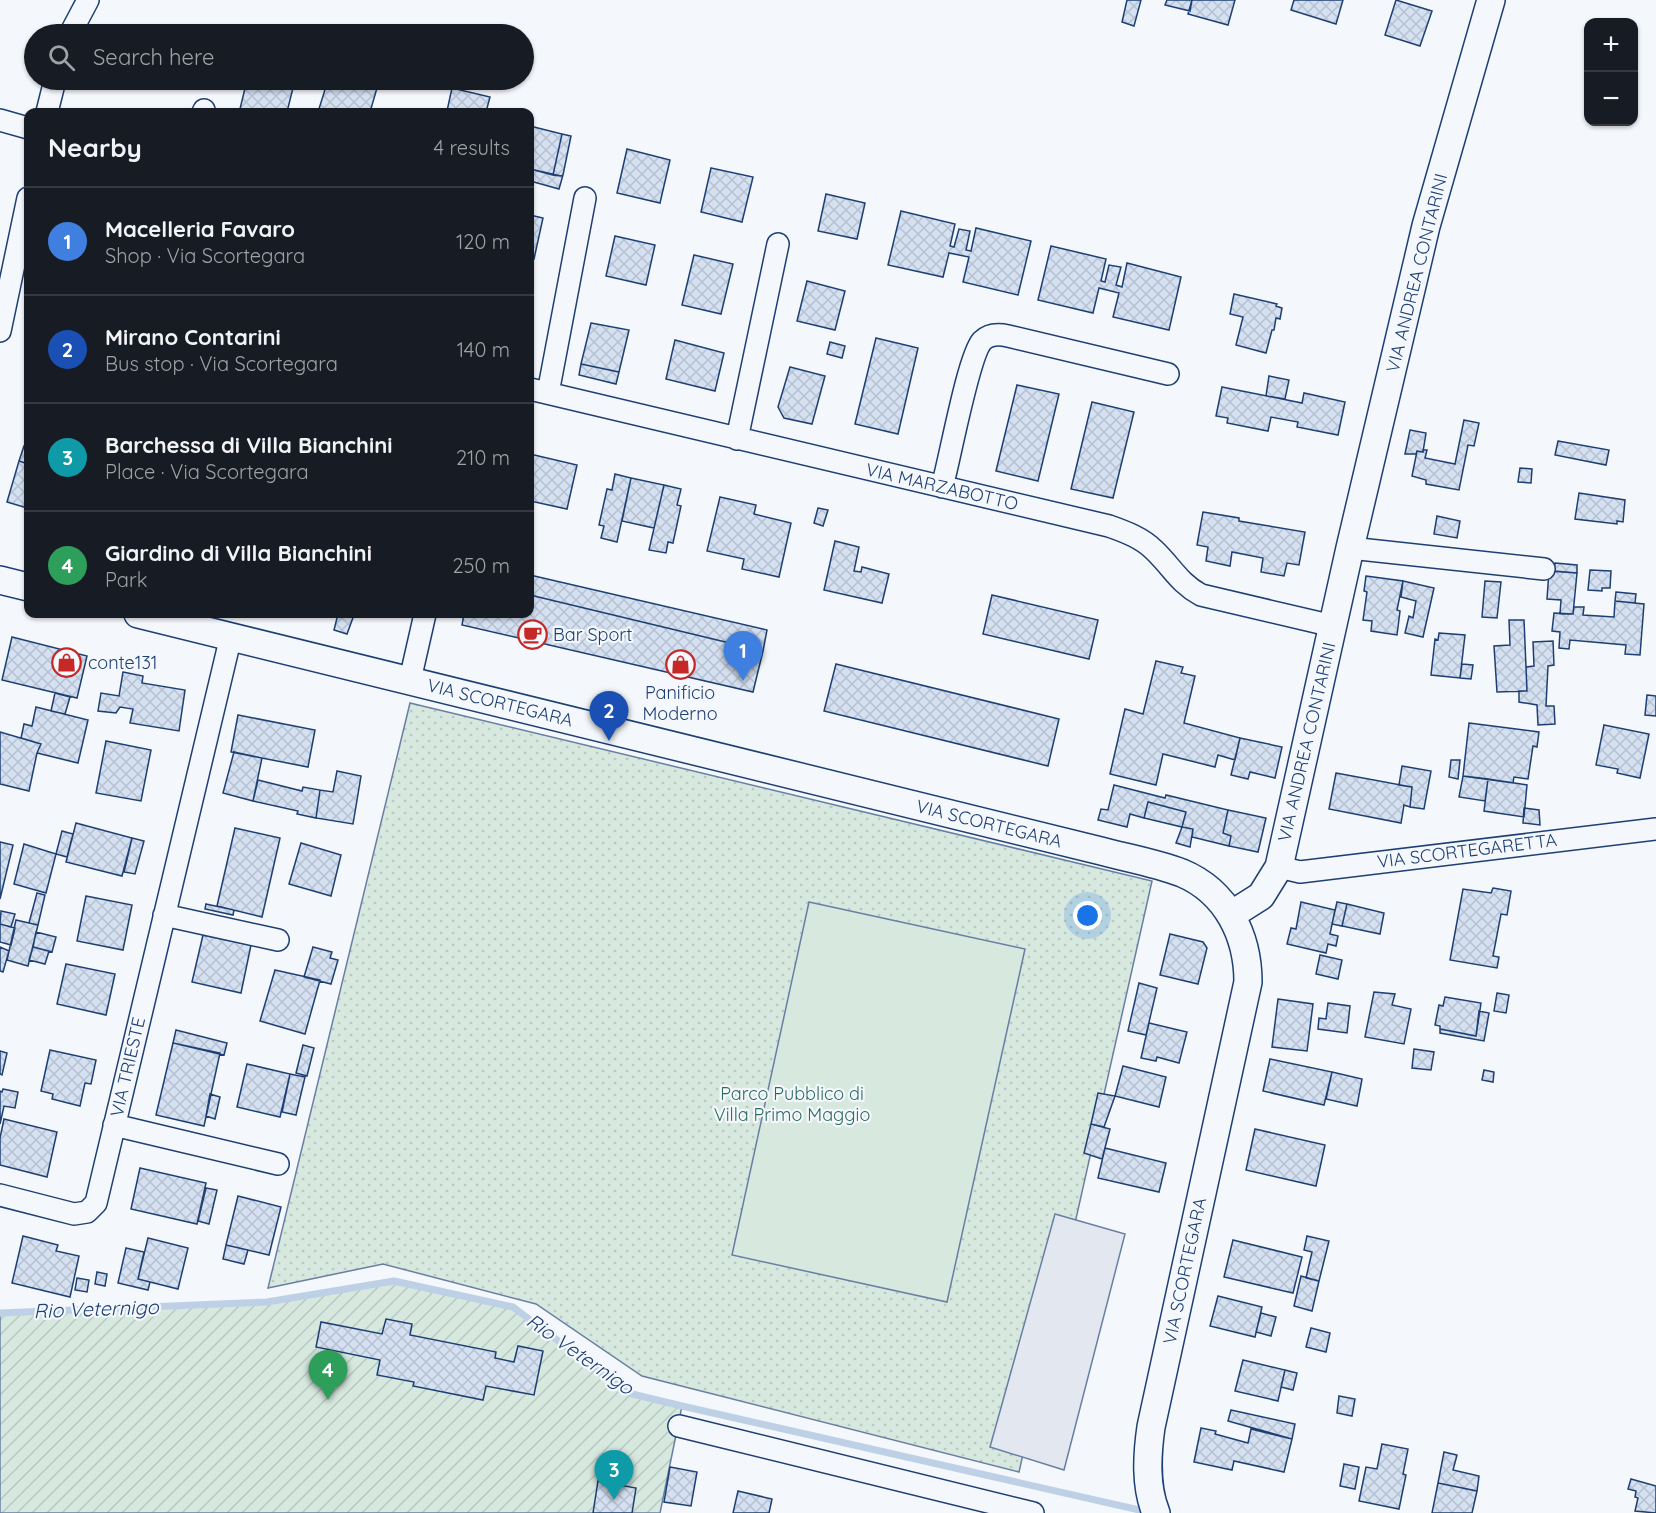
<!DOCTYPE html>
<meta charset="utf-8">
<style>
:root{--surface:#171b24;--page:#20242c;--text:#f1f3f6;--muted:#9ea1a6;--line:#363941;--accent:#0b8043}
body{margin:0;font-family:Quicksand,sans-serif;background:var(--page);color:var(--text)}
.controls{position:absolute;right:18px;top:18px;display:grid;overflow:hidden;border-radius:12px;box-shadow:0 2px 4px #0004}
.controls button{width:54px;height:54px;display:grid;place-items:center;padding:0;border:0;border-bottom:2px solid var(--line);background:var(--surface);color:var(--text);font:30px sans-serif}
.you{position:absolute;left:1088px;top:916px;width:21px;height:21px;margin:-15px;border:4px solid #fff;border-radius:50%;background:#1a73e8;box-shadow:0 0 0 9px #1a73e833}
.badge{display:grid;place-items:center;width:39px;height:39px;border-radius:50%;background:var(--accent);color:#fff;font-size:20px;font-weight:700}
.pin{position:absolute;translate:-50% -50px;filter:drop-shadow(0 2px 3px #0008)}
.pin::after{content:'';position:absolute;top:32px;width:21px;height:18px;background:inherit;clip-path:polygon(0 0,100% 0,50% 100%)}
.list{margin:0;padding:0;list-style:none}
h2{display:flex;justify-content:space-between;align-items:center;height:78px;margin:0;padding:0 24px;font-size:26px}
h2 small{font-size:20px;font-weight:400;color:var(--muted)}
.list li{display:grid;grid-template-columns:39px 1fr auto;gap:18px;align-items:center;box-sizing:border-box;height:108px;padding:0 24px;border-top:2px solid var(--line)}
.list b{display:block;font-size:22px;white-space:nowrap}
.list p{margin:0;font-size:20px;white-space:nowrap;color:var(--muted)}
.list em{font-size:20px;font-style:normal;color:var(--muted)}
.icon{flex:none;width:33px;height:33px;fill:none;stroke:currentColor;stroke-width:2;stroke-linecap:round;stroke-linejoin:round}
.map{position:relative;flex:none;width:1656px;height:1513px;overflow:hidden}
.search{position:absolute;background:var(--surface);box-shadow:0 2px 4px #0004;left:24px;top:24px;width:510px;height:66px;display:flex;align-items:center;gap:15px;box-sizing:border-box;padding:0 21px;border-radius:33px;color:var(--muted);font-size:22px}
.panel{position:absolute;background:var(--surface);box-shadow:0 2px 4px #0004;left:24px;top:108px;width:510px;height:510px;border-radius:12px}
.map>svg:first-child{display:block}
</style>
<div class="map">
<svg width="1656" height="1513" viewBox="0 0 1656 1513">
<defs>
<pattern id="park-dots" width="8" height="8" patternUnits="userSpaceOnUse" patternTransform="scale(1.5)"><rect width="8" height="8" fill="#d7e8df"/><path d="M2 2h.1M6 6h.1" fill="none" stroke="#b8c8c3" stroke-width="1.8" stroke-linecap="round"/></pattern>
<pattern id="garden-furrows" width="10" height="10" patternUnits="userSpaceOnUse" patternTransform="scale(1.5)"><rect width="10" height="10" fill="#d7e8df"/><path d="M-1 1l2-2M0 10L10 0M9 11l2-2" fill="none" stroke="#b8c8c3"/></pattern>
<pattern id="building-cross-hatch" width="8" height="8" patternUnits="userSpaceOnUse" patternTransform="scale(1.5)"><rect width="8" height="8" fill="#d5e0f0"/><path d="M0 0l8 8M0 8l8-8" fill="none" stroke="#b6c1d1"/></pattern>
</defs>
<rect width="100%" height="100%" fill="#f4f7fb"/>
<path fill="url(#park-dots)" stroke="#687fa3" stroke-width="1.5" d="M410,703l742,178 -133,591 -377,-96 -106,-72 -153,-40 -115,24z"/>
<path fill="url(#garden-furrows)" stroke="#687fa3" stroke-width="1.5" d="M394,1281l119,26 115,86 54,13 -22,107h-660v-200l267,-11z"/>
<path fill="#d7e8df" stroke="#687fa3" stroke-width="1.5" d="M809,902l216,47 -78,353 -215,-47z"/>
<path fill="#e3e8f0" stroke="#687fa3" stroke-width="1.5" d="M1055,1214l70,20 -61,236 -74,-23z"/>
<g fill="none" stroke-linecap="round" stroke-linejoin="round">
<path stroke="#bed0e5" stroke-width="7" d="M0,1313l267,-11 127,-21 119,26 115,86 54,13 466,106"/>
</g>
<path fill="url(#building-cross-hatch)" stroke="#1d3f73" stroke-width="1.5" d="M1127,0h14l-7,26 -12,-4z
M1167,0h25l-2,11 -25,-6z
M1192,0h43l-7,25 -40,-11z
M1294,0h49l-7,24 -45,-14z
M1396,0l36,11 -12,35 -35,-11z
M134,27l39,7h-40z
M140,80h31l-2,5z
M247,80h48l-8,32 -18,-1v1h-14l-15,-3z
M328,80h22l27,8 -7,24h-52z
M452,88l38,9 -4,15 -39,-1z
M530,126l32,8 -9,41 -23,-6z
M562,134l9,2 -8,39 -2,1 -8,-1z
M627,149l43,11 -10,43 -43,-10z
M711,168l42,9 -11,45 -41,-10z
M530,169l31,7 2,-1 -4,14 -29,-8z
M826,194l39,9 -8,36 -39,-8z
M901,211l54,13 -5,22 4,1 5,-18 11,2 -4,19 5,1 5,-23 55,13 -13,54 -55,-13 6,-25 -20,-4 -6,24 -55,-12z
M530,215l13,3 -9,41 -4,-1z
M615,236l40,9 -9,40 -40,-9z
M1051,246l55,13 -5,22 4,1 4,-17 12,2 -5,18 6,2 5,-24 54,14 -12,53 -56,-13 6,-24 -20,-5 -6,25 -55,-13z
M694,255l39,9 -12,50 -39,-9z
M807,281l38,10 -10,39 -38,-9z
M1234,294l43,10 -1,2 6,2 -2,11 -4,-1 -2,12h-2l-6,23 -30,-8 7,-28 -13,-3z
M591,323l38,7 -10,42 -38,-8z
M876,338l42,10 -20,86 -43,-10z
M675,340l49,13 -9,38 -49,-12z
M830,342l15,4 -3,12 -15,-4z
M581,364l38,8 -3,12 -37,-9z
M790,367l35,9 -13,48 -28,-6 -6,-11z
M1269,376l20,4 -4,19 -19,-3z
M1017,385l42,9 -21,87 -42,-10z
M1222,387l80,16 2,-10 41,9 -7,33 -41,-8 1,-5 -27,-5 -3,14 -41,-8 1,-5 -12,-2z
M1092,402l42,10 -21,86 -42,-9z
M1464,420l15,3 -5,23 -6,-1 -9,45 -33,-6v-4l-14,-4 5,-25 6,1v-2h4l-2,8 30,6z
M1410,430l16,3 -3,19 -6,-1 -1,3h-11z
M1558,441l51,9 -3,15 -51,-10z
M24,446l4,1v17l-9,-3z
M530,454l47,11 -10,44 -37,-8z
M19,461l9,3 -1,44 -20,-6z
M1520,468l12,1 -1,14 -13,-1z
M615,474l16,4 -14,64 -16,-4 3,-12 -5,-1 8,-36 5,1z
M631,478l33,7 -10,43 -32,-7z
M664,485l17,4 -4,16 4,1 -8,37 -5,-1 -2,11 -17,-3z
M1579,493l46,7 -2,22 -6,-1v3l-42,-5z
M720,497l36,8 -2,9 37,9 -12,54 -37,-8 2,-10 -37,-8z
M818,508l10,2 -5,16 -9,-3z
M1203,512l36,6v3l66,11 -6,33 -12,-2 -3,13 -23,-4 2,-14 -31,-6 -2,14 -24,-5 2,-14 -11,-2z
M1437,516l23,5 -3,17 -23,-4z
M835,541l24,6 -5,24 7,1 1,-5 27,7 -7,29 -58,-13z
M1555,563l22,2v8l-23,-2z
M1590,570l21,1 -1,17h-8v3l-14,-1z
M1549,571l28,2 -4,41h-13l1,-14 -14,-1z
M530,575l237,55 -4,21 -233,-56z
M1366,576l37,5 -6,29 3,1 -3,24 -26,-4 1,-10 -9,-1 4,-28 -3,-1z
M1403,581l31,7 -11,49 -18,-4 4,-17 4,2 3,-17 -15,-4z
M1485,581l16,1 -4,36 -15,-1z
M1616,592l20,2 -1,9 -20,-2z
M530,595l233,56 -10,41 -291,-67 2,-11h66z
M992,595l106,25 -9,39 -106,-25z
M1615,601l29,3 -4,51 -15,-1 1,-9 -56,-5 -1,9 -10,-1 1,-16 -8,-1 2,-18 19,1 1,-7h10l-1,8 31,2z
M338,614l16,1 -7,19 -13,-4z
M1509,620h15l3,71 -30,1 -3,-46 16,-1z
M1439,633l26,2 -5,43 -29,-3 4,-36 3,1z
M12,637l75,19 -10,42 -75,-18z
M1553,641l1,24 -6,1 -2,40h8l1,18 -17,1 -1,-20 -18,-3v-11h8l-1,-24 8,-1 -1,-24z
M1156,661l27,6 -2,6 14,3 -11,47 56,15 -5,22 -17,-5 -3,12 -52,-13 -7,31 -46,-11 15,-65 18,5z
M836,664l223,55 -11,47 -224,-55z
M1462,664l11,1 -2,14 -11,-1z
M123,672l20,4 -1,7 43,7 -6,41 -49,-8 3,-14 -13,-2 -4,6 -18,-2 3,-18 18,3z
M55,693l15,4 -5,17 -14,-3z
M1647,695l9,1v20l-11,-1z
M36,707l52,13 -10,43 -41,-10 4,-9 -20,-6 3,-14 8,2z
M238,715l77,15 -7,37 -77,-15z
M1469,723l70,9 -2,15 -4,-1 -5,33 -14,-2 -1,6 -50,-7z
M1604,725l45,9 -9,44 -23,-5 1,-4 -22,-4z
M0,732l41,12 -4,9 -8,38 -29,-7z
M1240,738l42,9 -7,31 -25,-6 -2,7 -17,-4z
M106,741l45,9 -10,51 -45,-8z
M234,752l28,6 -9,43 -30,-8z
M1451,760h9l-2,19 -9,-2z
M1402,766l29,5 -7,38 -14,-2 2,-20 -13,-2z
M337,771l24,5 -8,48 -37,-6 4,-28 13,2z
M1336,773l76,14 -2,20 -6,-2 -3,18 -72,-14z
M1463,776l25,3 -3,22 -26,-4z
M1488,779l39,6 -3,32 -40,-6z
M258,780l44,11 1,-4 17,3 -4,28 -19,-4 1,-3 -45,-10z
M1114,785l51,13 1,-3 62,15 -5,23 8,3 -2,10 -37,-9 1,-8 -11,-2 4,-15 -38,-10 -4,16 -14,-4 -3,13 -29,-7 3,-11 7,1z
M1148,802l38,10 -4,15 -38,-9z
M1524,808l15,2 1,15 -17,-2z
M1228,810l38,8 -8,34 -29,-6 2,-10 -8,-3z
M76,823l56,15 -10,38 -56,-14z
M1182,827l11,2 -3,18 -14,-4z
M235,828l45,10 -18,79 -45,-11z
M62,831l11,3 -6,23 -11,-3z
M132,838l12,3 -9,33 -11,-2z
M0,842l13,3 -13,54z
M301,843l40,12 -10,41 -42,-12z
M24,844l32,10 -10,39 -32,-9z
M1493,888l18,3 -4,24 -6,-1 -8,42 6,1 -2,11 -47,-8 13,-71 28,4z
M37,893l8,2 -7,30 -9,-2z
M86,896l46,9 -9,45 -46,-9z
M1301,902l34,8 -5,24 8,2 -2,10 -8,-2 -2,9 -39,-9 4,-16 5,1z
M1337,902l10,2 -5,22 -10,-2z
M206,904l28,6 -1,5 -28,-6z
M1347,904l37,9 -4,21 -38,-8z
M1,911l14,3 -4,13 -11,-3z
M16,920l22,5 -10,41 -21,-6z
M0,924l15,4 -4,17 -11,-3z
M36,932l20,5 -4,15 -19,-5z
M1170,934l33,8 4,6 -9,36 -38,-9z
M203,935l48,10 -10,48 -49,-11z
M0,947l9,4 -6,21 -3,-1z
M33,947l16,4 -4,13 -16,-4z
M313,947l19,5 -2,6 8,2 -7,24 -27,-7z
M1320,955l22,5 -4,19 -22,-5z
M66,964l49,10 -9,41 -49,-11z
M275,970l45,10 -15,54 -45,-13z
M1139,983l18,5 -11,47 -18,-4z
M1374,992l21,2 -3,11 19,4 -7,35 -39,-7z
M1497,993l12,2 -3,18 -12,-2z
M1445,997l36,6 -5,33 -36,-7v-3l-5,-1 4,-20 4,1z
M1278,999l35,5 -6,47 -35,-4z
M1328,1003l22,3 -3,27 -29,-4 1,-11 7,1z
M1479,1011l10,2 -5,28 -44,-8v-4l36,7z
M1149,1023l38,9 -8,31 -22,-6 -1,4 -15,-3z
M176,1030l51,13 -3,12 -51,-12z
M173,1043l47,10 -16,73 -48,-11z
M303,1045l11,3 -7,28 -11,-3z
M1414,1049l20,3 -3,18 -19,-2z
M50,1050l46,10 -5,24 -6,-1 -5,23 -28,-7 1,-5 -12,-3z
M0,1051l7,2 -5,22 -2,-1z
M1270,1059l62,13 -8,33 -61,-14z
M247,1064l43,10 -10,43 -43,-10z
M1123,1066l43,11 -7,30 -44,-11z
M1484,1070l10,2 -1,10 -11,-2z
M1332,1072l30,7 -5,27 -31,-7z
M290,1074l15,3 -9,38 -14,-3z
M3,1089l15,3 -3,16 -11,-2 -4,18v-33l2,1z
M1098,1093l17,3 -11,31 -13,-3z
M210,1094l10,3 -5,22 -9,-3z
M4,1119l53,13 -10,45 -47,-12v-27z
M1091,1124l19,5 -8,30 -18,-6z
M1255,1129l70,16 -9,41 -70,-16z
M1105,1148l61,15 -7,29 -61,-14z
M140,1168l66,15 -9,41 -66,-15z
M206,1188l11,2 -8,34 -11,-3z
M238,1196l43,11 -12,48 -43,-10z
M23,1236l35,9 -2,6 23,5 -9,41 -58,-14z
M1307,1236l22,5 -10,40 -13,-3 6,-26 -8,-2z
M148,1238l40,10 -10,41 -40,-10z
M1233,1240l69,17 -9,36 -69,-16z
M226,1245l22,5 -4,14 -21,-5z
M126,1248l18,4 -6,27 12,3 -2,8 -30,-7z
M97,1272l10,2 -2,12 -10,-2z
M1301,1276l18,5 -7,30 -18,-5z
M77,1278l12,2 -2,12 -12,-2z
M1218,1296l44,11 -7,30 -45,-11z
M1261,1313l15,4 -5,19 -15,-4z
M386,1319l26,5 -2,11 86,17 -1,6 19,4 4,-16 25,5 -9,44 -48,-9 -3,14 -70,-14 1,-4 -37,-7 3,-15 -64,-13 5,-25 61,12z
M1311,1328l19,5 -4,19 -20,-5z
M1243,1360l42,10 -7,31 -43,-10z
M1285,1370l12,3 -4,17 -12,-3z
M1339,1396l16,3 -3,17 -15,-3z
M1231,1410l64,14 -3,15 -64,-18z
M1201,1428l15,3 -1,3 33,9 3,-14 41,10 -8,33 -50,-11 -2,9 -38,-8z
M1382,1444l26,5 -5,25 3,1 -7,34 -40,-8 7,-34 11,2z
M1444,1452l13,3 -4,15 26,6 -2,15 -39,-8z
M1344,1464l15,3 -4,22 -15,-3z
M670,1467l27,5 -6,34 -27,-4z
M1631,1479l25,7v27l-21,-2 3,-13 -3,-1 1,-6 -8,-2z
M598,1481l38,7 -4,25h-39z
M1438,1483l39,8 -5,22h-40z
M738,1491l34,8 -3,14h-36z"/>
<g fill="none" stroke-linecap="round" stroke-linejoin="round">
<defs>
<path id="minor" d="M70,34l18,-34
M47,112l8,-32
M203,112l1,-2
M0,120l28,8
M0,331l28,-133
M530,389l579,137c17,6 33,12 45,24 18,17 25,33 47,45l132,31
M548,393l37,-195
M737,439l41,-195
M942,487c8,-28 26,-130 40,-146 7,-7 17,-7 26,-5l160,38
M1350,548l194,21
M410,680l15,-66
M1279,867l21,5 356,-43
M164,915l114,25
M114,1125l164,39
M0,1195l74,19 13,-2 9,-9 135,-567
M679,1426l354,87"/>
<path id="tertiary" d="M0,580l28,7
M138,614l963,237c26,7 55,12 81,22 45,19 66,63 66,109l-97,445c-4,28 -6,59 5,86
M1231,915l30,-19 18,-29 71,-319 76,-322 65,-226"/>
</defs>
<use href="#minor" stroke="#1d3f73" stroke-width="24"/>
<use href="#tertiary" stroke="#1d3f73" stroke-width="30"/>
<use href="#minor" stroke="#f4f7fb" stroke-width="21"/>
<use href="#tertiary" stroke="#f4f7fb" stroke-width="27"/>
</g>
<defs>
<symbol id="cafe-ring" viewBox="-11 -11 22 22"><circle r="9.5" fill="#f4f7fb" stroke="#c62828" stroke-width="1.5"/><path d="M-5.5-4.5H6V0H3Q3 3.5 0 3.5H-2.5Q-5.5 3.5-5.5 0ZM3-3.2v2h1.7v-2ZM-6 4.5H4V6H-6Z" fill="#c62828"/></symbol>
<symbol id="shop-ring" viewBox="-11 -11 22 22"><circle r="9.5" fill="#f4f7fb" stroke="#c62828" stroke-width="1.5"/><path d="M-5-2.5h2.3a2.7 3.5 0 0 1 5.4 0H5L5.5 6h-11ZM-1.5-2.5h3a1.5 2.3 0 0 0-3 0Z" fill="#c62828"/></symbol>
</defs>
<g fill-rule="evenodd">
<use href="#cafe-ring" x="516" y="618" width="33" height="33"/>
<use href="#shop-ring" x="50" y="646" width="33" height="33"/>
<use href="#shop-ring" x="664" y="648" width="33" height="33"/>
</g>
<g text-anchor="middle" stroke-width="4.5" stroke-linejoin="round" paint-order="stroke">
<g font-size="18" fill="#1d3f73" stroke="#f4f7fb">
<text transform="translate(1417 273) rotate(-76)" y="6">VIA ANDREA CONTARINI</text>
<text transform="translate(942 487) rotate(13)" y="6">VIA MARZABOTTO</text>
<text transform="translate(500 703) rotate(14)" y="6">VIA SCORTEGARA</text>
<text transform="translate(1307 742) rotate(-77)" y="6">VIA ANDREA CONTARINI</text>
<text transform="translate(989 824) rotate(14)" y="6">VIA SCORTEGARA</text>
<text transform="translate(1467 851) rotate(-7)" y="6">VIA SCORTEGARETTA</text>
<text transform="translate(128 1067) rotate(-77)" y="6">VIA TRIESTE</text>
<text transform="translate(1185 1271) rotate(-78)" y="6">VIA SCORTEGARA</text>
</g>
<g font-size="18" fill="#1d3f73" stroke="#f4f7fb" text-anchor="start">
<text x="553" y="641">Bar Sport</text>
<text x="88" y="669">conte131</text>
<text x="680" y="699" text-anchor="middle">Panificio<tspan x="680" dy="21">Moderno</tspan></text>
</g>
<g font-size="18" fill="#2c6c60" stroke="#f4f7fb">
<text x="792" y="1100">Parco Pubblico di<tspan x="792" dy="21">Villa Primo Maggio</tspan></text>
</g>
<g font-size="20" font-style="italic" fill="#1d3f73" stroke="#f4f7fb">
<text transform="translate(96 1309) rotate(-2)" y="7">Rio Veternigo</text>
<text transform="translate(580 1354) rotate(35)" y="7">Rio Veternigo</text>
</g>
</g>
</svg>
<div class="controls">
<button>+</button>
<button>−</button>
</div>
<div class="you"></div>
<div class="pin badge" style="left:743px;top:681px;background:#3f7fe0">1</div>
<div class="pin badge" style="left:609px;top:741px;background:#1a4fb4">2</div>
<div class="pin badge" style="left:614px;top:1500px;background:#0f9aa8">3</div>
<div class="pin badge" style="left:328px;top:1400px;background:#2e9e5b">4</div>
<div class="search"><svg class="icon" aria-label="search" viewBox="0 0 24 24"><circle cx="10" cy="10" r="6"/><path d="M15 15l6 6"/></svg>Search here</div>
<section class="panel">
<h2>Nearby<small>4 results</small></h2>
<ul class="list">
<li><span class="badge" style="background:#3f7fe0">1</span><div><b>Macelleria Favaro</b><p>Shop · Via Scortegara</p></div><em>120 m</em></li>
<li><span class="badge" style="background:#1a4fb4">2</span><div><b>Mirano Contarini</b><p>Bus stop · Via Scortegara</p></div><em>140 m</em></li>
<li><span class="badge" style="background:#0f9aa8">3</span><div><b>Barchessa di Villa Bianchini</b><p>Place · Via Scortegara</p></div><em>210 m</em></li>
<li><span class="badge" style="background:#2e9e5b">4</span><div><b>Giardino di Villa Bianchini</b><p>Park</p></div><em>250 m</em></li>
</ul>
</section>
</div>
